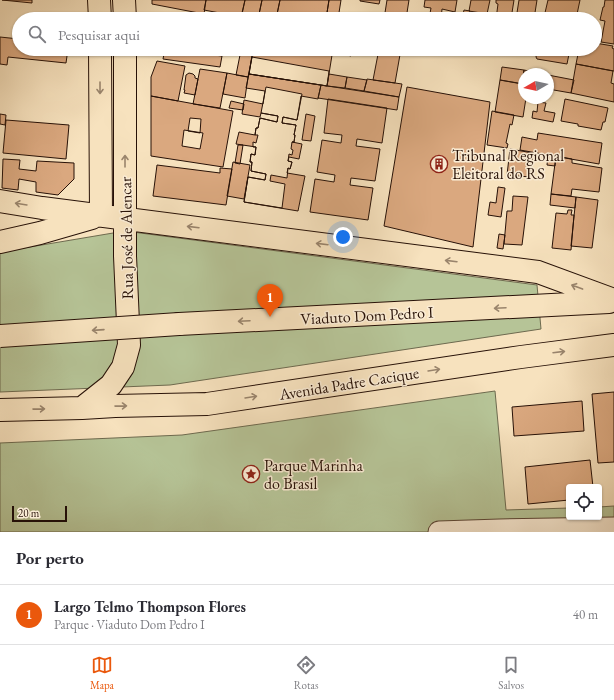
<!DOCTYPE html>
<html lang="pt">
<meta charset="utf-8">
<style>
:root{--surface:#fff;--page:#f2f2f3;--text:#2b2b33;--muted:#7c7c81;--line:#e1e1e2;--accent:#ea580c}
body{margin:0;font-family:"EB Garamond",serif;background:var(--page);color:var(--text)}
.controls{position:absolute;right:12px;bottom:12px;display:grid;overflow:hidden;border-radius:4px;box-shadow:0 1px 3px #0004}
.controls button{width:36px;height:36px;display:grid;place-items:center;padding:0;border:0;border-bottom:1px solid var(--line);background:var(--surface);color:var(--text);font:20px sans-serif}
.compass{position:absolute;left:518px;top:68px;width:36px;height:36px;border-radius:50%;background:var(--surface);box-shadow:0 1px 3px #0004;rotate:261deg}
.scale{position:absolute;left:12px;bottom:10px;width:55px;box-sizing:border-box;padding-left:4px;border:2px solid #271107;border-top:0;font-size:11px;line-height:14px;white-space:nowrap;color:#271107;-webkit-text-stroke:3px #faecd5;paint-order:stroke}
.you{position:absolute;left:343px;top:237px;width:14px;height:14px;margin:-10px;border:3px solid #fff;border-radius:50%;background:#1a73e8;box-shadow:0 0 0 6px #1a73e833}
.badge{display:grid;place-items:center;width:26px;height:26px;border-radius:50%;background:var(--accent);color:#fff;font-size:13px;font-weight:700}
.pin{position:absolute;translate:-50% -33px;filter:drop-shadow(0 1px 2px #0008)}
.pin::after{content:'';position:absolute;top:21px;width:14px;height:12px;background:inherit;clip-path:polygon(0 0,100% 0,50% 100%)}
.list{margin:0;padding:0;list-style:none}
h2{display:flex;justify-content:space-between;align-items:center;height:52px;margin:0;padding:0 16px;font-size:17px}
h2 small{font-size:13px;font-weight:400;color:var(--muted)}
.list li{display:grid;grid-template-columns:26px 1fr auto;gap:12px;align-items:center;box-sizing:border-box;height:60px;padding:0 16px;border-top:1px solid var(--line)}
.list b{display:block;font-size:15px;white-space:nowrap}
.list p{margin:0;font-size:13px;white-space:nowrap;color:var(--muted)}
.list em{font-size:13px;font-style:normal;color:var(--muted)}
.icon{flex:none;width:22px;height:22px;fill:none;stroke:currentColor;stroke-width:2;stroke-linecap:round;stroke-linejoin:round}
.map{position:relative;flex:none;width:614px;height:532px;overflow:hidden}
.search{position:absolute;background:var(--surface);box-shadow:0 1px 3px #0004;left:12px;right:12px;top:12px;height:44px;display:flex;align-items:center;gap:10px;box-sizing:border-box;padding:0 14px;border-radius:22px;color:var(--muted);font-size:15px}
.sheet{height:112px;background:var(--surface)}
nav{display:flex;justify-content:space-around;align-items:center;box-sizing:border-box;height:56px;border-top:1px solid var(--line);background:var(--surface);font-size:11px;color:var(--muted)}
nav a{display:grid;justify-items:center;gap:2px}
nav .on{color:var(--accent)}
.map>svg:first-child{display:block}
</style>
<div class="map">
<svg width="614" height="532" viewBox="0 0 614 532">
<rect width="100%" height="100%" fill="#f7e2be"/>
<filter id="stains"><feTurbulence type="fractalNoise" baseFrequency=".005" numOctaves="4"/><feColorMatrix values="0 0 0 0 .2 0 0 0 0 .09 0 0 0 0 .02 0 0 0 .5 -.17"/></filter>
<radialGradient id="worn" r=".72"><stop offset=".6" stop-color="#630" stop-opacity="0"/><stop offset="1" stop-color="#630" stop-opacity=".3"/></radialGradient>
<path fill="#b6c497" stroke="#6e6a4f" d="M125,231l412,54 4,44 -371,56 -170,7v-140z
M495,391l11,119 63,-2v9h30v-10l15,-1v26h-614v-89l182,-8z"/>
<path fill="#daa87f" stroke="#271107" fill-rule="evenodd" d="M2,0h30v3z
M152,0h54l-2,14 -52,-10z
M206,0h39l-4,17 -37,-7z
M245,0h17l-4,19h-17z
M262,0h18l-4,19h-18z
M280,0h49l-3,19h-50z
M329,0h12l-3,19h-12z
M360,0h20l-1,4 -19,-3z
M387,0h22l-3,19h-22z
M425,0h32l-2,12 -13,-3 -1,10h-12l2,-11 -7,-1z
M471,0h19l-3,14 -18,-3z
M496,0h18l-3,19h-15l2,-15 -2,-1z
M519,0h18l-3,19h-18z
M548,0h32l-4,19h-25v-1l-7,-1z
M605,0h9v44l-13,-2 4,-21 -5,-1 3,-13h1z
M464,10l6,1 -1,8h-7z
M37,14l23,2 1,-2 9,1v1l6,1 2,2h-41z
M0,37l19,2v10h49l-2,14 -58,-6 -1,8 -7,-1z
M595,43l18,3 -1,2 2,1v22l-38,-7 3,-15h16z
M165,49h50l-1,6 8,1 -2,11 -57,-8z
M253,49h40l8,1v-1h32l-6,37 -78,-12z
M344,49h8l-1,7 -8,-2z
M379,49h22l-6,34 -22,-3z
M457,49h10v4l-10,-2z
M537,49h33l-3,15 -30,-5 -1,-2z
M241,50l12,2 -5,25 -12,-2z
M252,57l77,14 -2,15 -78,-12z
M157,61l28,5 -7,35 -27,-5v-19z
M576,64l37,7 -2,12 3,1v18l-43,-9z
M502,67l22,3 -2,14 -22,-4z
M200,69l27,4 -7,35 -27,-4z
M524,70l19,4h-19v10h-2z
M189,73l4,1 2,2v2l3,1 -3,16 -11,-2 1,-3h-1l2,-15z
M227,73l21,4 -3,21 -22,-4z
M249,74l72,11 -3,14 -17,-3 -4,24 -14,-3 -1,6 14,2 -2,10h1l-1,7h-2l10,2 -3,15 -10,-2 -1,4 4,1 -2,7 -2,-1 -1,5 18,3 -7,35 -54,-9 4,-25 17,3 1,-6 -15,-3 1,-9h-2l1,-8 4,1 1,-8 -20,-3 3,-12 16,3 1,-7h2l2,-10 17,4 1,-6 -17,-3 -1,4 -18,-3 2,-14 19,4 2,-13 -19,-3z
M329,74l18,3 -2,11 -18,-2z
M548,75l26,5 -3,13 -23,-4z
M347,77l20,3 -3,11 -19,-3z
M367,79l35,5 -3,13 -35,-6z
M500,80l24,4v14h2l-3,19 -28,-5z
M321,85l78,12 -2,13 -79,-12z
M266,87l36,7 -5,26 -14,-3 -1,6 14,2 -2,10h1l-1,7h-2l-1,7 2,1 -1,5 -3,-1 -1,7 4,1 -2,7 -2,-1 -1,10 -16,-3 -1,6 15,3 -3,24 -38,-6 4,-25 17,3 1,-6 -15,-3 1,-9h-2l1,-8 4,1 1,-8h-3v-5l3,1 2,-8h-3l1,-7h2l2,-10 17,4 1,-6 -17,-3z
M407,87l83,15 -17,145 -89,-21z
M151,96l82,15 -10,56 -72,-11zM190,118l11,1 -1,14 -12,-2z
M328,99l59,9 -5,35 -25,-4 -1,7 24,3 -5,32 -24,-3 -1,7 23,3 -5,32 -58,-8 5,-33 19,3 1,-7 -18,-3 5,-32 19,3 1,-8 -18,-2z
M565,99l43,9 -3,14h-2l-2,8 -23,-4v-2l-17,-3z
M231,101l13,3 -1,6 -14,-2z
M538,102l8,1 -2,8 11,2 -2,9 -21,-4 1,-7 4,1z
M492,111l22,4 -2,10 -2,-1 -4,19 2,1 -1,4 -20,-3z
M0,114l6,1 -1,10 -5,-1z
M306,114l9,2 -4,25 -9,-1z
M6,120l63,5 -3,34 -63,-6z
M184,130l19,3 -3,16 -18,-3z
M538,133l64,10 -3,21 -79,-14 2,-13 15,3z
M238,145h5l-3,19 -5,-1z
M510,149l23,4 -3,24 -23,-2z
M548,155l8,1 -1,10 -8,-1z
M556,156l16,3v4l30,5 -3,24 -27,-3 -1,7 -20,-2z
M3,159l17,1 -1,9 17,2 1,-10 37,2v16l-16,16 -22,-3v-10l-17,-3 -1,11 -16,-2z
M233,162l17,3 -6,34 -17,-3z
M157,165l63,8v-5l12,1 -6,36 -73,-9z
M498,187l7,1 -4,29 -13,-2 2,-13 6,1z
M551,194l25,3 -1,11 -25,-3z
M513,196l15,1 -6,48 -18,-1 3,-33h5z
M576,197l22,3 -6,48 -21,-2z
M568,210h4l-1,5h3l-3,35 -19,-2 4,-35 11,1z
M499,234l6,1 -2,14 -6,-1z
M614,392v70l-16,1 -6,-69z
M582,401l2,30 -70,5 -2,-29z
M590,460l3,27h-24v13l-41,4 -3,-37z"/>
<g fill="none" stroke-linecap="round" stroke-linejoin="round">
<defs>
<path id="minor" d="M439,532l61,-2 114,-2"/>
<path id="major" d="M99,0l1,19
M124,0l1,19
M100,49l1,166
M0,201l42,7 496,64 76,28
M0,242l40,-9 52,-15
M179,324l430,-22
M82,408l29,-23 12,-18 6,-22 -4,-89v-207
M0,410l82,-2 33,-2 92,-2 314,-47 93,-12"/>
</defs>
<use href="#minor" stroke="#5b4535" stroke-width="23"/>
<use href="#major" stroke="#271107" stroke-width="24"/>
<use href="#minor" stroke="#faecd5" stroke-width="21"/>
<use href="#major" stroke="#f7e2be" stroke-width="22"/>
<defs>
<path id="major-bridge" d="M0,336l179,-12"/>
</defs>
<use href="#major-bridge" stroke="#271107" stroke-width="24" stroke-linecap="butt"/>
<use href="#major-bridge" stroke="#f7e2be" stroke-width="22"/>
</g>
<defs><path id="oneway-shaft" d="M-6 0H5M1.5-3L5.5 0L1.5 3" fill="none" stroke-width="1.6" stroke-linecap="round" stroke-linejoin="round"/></defs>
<g stroke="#99846c">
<use href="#oneway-shaft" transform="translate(100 88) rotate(90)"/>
<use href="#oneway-shaft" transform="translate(125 161) rotate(-90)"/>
<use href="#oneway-shaft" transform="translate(21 204) rotate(-171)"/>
<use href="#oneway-shaft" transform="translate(193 227) rotate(-173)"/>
<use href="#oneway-shaft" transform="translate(322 244) rotate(-173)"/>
<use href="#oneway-shaft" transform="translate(451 261) rotate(-173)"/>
<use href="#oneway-shaft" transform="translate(577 287) rotate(-160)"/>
<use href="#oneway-shaft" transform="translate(500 308) rotate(177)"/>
<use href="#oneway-shaft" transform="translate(244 321) rotate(177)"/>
<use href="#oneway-shaft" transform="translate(98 330) rotate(176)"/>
<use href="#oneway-shaft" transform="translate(559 352) rotate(-7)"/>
<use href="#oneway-shaft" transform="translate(434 370) rotate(-9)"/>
<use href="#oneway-shaft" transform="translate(251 397) rotate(-9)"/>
<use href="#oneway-shaft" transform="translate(121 406) rotate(-1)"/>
<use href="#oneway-shaft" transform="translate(39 409) rotate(-1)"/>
</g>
<defs>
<symbol id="building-ring" viewBox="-11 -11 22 22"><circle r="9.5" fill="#faecd5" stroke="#8f2418" stroke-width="1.5"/><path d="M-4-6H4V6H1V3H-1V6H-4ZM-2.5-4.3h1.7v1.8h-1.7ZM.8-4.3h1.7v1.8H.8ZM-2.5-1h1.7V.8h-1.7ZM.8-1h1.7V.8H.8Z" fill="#8f2418"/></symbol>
<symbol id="sight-ring" viewBox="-11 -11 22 22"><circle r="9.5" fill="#faecd5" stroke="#8f2418" stroke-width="1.5"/><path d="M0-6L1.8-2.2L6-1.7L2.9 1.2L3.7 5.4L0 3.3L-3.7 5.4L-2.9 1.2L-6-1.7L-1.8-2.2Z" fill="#8f2418"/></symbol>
</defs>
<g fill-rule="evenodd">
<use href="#building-ring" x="429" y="154" width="20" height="20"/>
<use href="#sight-ring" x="241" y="464" width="20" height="20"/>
</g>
<g text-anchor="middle" stroke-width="3" stroke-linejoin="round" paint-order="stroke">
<g font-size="16" fill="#271107" stroke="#faecd5" text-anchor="start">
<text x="452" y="161">Tribunal Regional<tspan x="452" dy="18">Eleitoral do RS</tspan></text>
<text x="264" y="471">Parque Marinha<tspan x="264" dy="18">do Brasil</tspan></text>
</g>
<g font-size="16" fill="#271107" stroke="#faecd5">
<text transform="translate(126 238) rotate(-91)" y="6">Rua José de Alencar</text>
<text transform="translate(367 315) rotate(-3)" y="6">Viaduto Dom Pedro I</text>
<text transform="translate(349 383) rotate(-9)" y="6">Avenida Padre Cacique</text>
</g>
</g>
<rect width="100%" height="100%" filter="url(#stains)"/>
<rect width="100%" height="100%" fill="url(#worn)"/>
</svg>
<div class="controls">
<button><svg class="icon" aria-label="locate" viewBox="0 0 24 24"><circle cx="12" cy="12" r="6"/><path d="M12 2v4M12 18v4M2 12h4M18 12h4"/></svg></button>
</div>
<svg class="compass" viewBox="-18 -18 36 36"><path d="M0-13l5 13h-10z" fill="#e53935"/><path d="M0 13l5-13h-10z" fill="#7c7c81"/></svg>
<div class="scale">20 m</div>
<div class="you"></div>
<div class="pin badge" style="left:270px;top:317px">1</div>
<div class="search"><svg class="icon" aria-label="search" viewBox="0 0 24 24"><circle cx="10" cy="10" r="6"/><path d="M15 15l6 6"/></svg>Pesquisar aqui</div>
</div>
<section class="sheet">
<h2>Por perto<small></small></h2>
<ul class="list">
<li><span class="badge">1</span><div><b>Largo Telmo Thompson Flores</b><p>Parque · Viaduto Dom Pedro I</p></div><em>40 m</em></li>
</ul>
</section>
<nav>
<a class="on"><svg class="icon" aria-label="map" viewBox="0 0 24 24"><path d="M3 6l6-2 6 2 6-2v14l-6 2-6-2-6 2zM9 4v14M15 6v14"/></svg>Mapa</a>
<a><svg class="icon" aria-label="directions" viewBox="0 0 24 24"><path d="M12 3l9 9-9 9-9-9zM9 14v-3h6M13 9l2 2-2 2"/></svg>Rotas</a>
<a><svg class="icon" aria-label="saved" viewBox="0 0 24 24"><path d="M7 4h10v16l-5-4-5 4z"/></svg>Salvos</a>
</nav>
